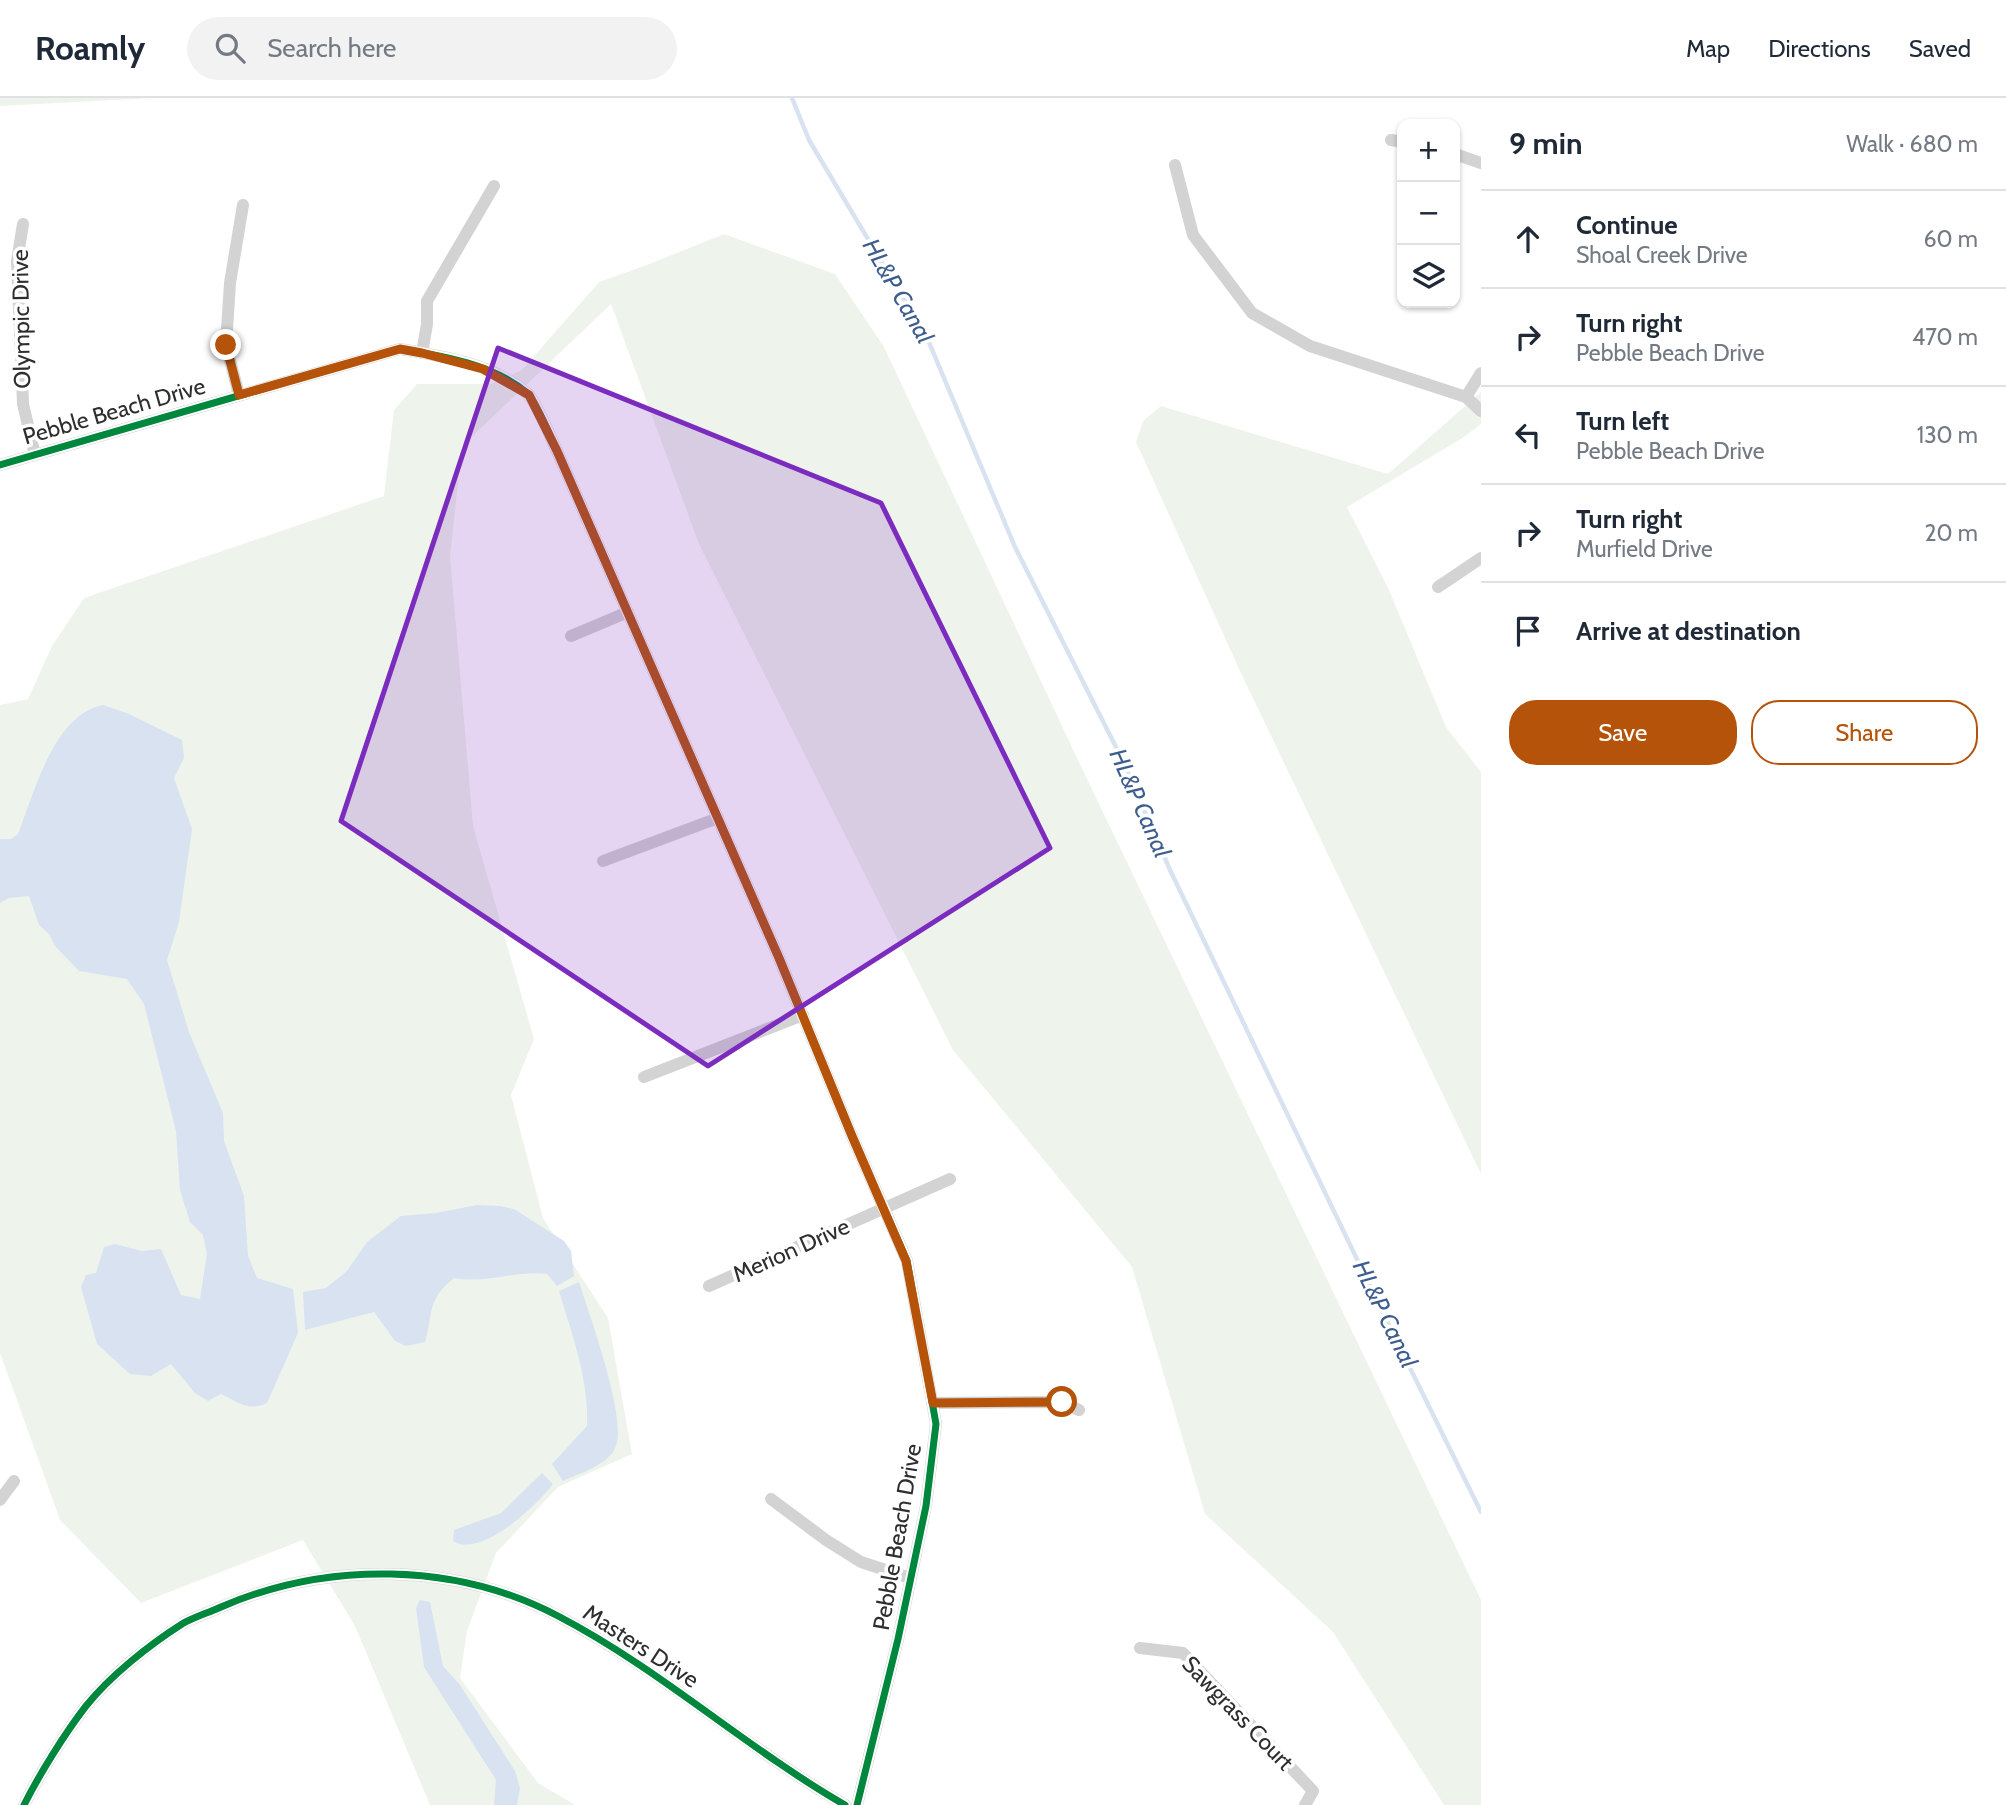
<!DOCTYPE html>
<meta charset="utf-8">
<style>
:root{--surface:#fff;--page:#f2f2f3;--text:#1f2937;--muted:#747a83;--line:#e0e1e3;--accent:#b45309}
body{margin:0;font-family:Cabin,sans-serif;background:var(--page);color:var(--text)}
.controls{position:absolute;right:21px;top:21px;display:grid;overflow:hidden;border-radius:14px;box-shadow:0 2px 5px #0004}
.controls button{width:63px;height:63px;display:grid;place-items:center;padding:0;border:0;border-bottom:2px solid var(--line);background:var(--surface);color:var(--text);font:35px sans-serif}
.stop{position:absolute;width:21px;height:21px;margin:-16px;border:5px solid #b45309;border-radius:50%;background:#fff}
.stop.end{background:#b45309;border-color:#fff;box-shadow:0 2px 7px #0008}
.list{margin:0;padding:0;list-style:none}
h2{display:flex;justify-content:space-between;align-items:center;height:91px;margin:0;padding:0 28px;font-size:30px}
h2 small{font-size:23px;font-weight:400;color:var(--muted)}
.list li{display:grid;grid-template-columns:46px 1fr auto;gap:21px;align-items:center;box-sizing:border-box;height:98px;padding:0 28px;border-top:2px solid var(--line)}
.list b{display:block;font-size:26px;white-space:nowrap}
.list p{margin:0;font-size:23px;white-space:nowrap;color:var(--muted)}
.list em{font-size:23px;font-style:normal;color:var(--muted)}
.actions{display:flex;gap:14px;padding:21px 28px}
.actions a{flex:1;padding:16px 0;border:2px solid var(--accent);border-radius:28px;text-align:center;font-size:24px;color:var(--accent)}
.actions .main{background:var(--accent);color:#fff}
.icon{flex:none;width:38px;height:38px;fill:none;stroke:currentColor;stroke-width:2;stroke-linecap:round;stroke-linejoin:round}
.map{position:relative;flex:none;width:1481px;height:1707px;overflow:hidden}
header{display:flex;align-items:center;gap:42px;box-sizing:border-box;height:98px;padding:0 35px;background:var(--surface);border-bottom:2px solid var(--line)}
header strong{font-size:33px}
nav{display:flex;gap:38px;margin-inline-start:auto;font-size:24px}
.search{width:490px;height:63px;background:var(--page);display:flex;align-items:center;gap:18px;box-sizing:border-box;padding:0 24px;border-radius:38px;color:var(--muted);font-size:26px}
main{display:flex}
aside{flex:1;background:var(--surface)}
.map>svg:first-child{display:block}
</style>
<header>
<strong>Roamly</strong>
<div class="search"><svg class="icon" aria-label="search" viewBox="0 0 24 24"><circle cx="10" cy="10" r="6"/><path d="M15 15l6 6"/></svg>Search here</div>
<nav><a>Map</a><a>Directions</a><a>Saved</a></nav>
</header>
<main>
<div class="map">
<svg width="1481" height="1707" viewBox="0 0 1481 1707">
<rect width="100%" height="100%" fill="#fff"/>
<path fill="#eef4ec" d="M0,0h154l-154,8z
M724,136l111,40 49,73 193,411 404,842v205h-37l-111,-173 -128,-118 -73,-247 -179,-217 -254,-506 -88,-240 -149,142 -12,110 23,270 61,213 -23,56 32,123 65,100 24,136 -74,33 -62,66 -29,78 -7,47 78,105 37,22h-145l-75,-179 -52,-86 -162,63 -81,-83 -60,-167v-648l28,-6 24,-53 32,-48 300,-102 10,-86 23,-26h74l31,-14 77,-88 48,-17z
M1481,294v32l-17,13 -117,70 42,83 57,137 35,45v402l-241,-503 -104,-229 7,-21 18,-15 227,68z"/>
<path fill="#d8e2f1" d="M103,607l26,9 53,26 2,18 -10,20 18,51 -13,93 -12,38 22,72 34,81 1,28 20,55 4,60 9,22 36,11 5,44 -31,70c-20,9 -28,-1 -46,-9l-13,7 -13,-8 -24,-29 -20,12 -21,-2 -33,-30 -16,-57 5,-12 10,-2 8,-26 11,-3 27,7 19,-2 20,46 19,4 7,-45 -4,-19 -13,-13 -10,-32 -4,-59 -32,-127 -17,-25 -48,-8 -24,-25 -6,-12 -10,-9 -10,-29 -20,2 -9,5v-64h11l7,-5c16,-41 36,-120 85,-129z
M477,1107l23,1 14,3 50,32 7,10 3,25 -17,10 -10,-12c-31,-4 -62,10 -93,4 -28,23 -20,33 -29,64l-19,4 -11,-5 -21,-29 -69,18 -2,-38 23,-4 21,-17 20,-29 34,-26 35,-3z
M579,1184c10,32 48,135 37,164 -7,19 -36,27 -53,35l-11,-17 35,-38c2,-47 -15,-91 -28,-135z
M542,1375l11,11c-16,21 -72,75 -100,57l1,-11 47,-17z
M420,1502l10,2 13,64 17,19 55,86 5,17 -3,17h-23l2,-25 -72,-113 -8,-59z"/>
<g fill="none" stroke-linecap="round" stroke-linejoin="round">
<path stroke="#d8e2f1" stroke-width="4.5" d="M792,0l17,42 119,200 87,207 108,214 47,109 209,435 102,207"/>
<path stroke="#d3d3d3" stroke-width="12" d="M1391,42l11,2
M1455,56l26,9
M1175,67l18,70 59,78 58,33 156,51 15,14
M23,126l-6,37 6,143 12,51
M422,255l5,-29v-23l67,-115
M239,297l-13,-50 4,-62 13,-78
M1466,299l15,-24
M0,367l400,-116c43,7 93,15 127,44 9,8 24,45 30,58l222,507 73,178 55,125 29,163 -10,82 -28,133 -41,166
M1438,489l43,-29
M571,538l57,-24
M603,763l115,-43
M644,979l159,-62
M709,1188l241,-107
M933,1305l129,-1 17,8
M771,1401l55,41 35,22 49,16
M0,1402l14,-19
M1140,1550l43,5 130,138 -8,14
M24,1707c15,-30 41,-72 62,-99 24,-30 63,-61 96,-82 12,-7 26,-11 39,-17 106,-46 234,-45 337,9 102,53 188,132 287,189"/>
<defs>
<path id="cycleway" d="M0,367l400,-116c43,7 93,15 127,44 9,8 24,45 30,58l222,507 73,178 55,125 29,163 -10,82 -28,133 -41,166
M24,1707c15,-30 41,-72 62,-99 24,-30 63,-61 96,-82 12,-7 26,-11 39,-17 106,-46 234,-45 337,9 102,53 188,132 287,189"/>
</defs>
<use href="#cycleway" stroke="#fff" stroke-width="11"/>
<use href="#cycleway" stroke="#00873e" stroke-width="7"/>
</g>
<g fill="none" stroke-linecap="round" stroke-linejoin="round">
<path stroke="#b45309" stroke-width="9" d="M226,247l13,50 161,-46 22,4 61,16 46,26 28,56 222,507 73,178 54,125 27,142 129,-1"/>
</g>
<path fill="#7b2cbf" fill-opacity="0.2" stroke="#7b2cbf" stroke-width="5" stroke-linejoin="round" d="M498,250l383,155 169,345 -342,218 -367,-245z"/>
<g text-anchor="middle" stroke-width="7" stroke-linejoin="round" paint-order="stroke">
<g font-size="23" fill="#2e2e2e" stroke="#fff">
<text transform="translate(21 221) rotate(-91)" y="8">Olympic Drive</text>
<text transform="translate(114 313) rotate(-16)" y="8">Pebble Beach Drive</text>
<text transform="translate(791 1152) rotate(-24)" y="8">Merion Drive</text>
<text transform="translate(897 1439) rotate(-80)" y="8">Pebble Beach Drive</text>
<text transform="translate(641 1548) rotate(33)" y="8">Masters Drive</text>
<text transform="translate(1238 1615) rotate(46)" y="8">Sawgrass Court</text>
</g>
<g font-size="24" font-style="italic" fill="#3d5d8f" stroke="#fff">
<text transform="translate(898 193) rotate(60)" y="8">HL&amp;P Canal</text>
<text transform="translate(1140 705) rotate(66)" y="8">HL&amp;P Canal</text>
<text transform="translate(1385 1216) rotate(64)" y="8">HL&amp;P Canal</text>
</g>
</g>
</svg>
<div class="controls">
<button>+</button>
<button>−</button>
<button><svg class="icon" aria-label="layers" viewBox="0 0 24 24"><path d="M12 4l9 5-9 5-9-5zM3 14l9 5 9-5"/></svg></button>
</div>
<div class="stop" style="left:1062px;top:1304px"></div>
<div class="stop end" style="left:226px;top:247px"></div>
</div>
<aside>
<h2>9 min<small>Walk · 680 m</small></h2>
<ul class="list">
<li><svg class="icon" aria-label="ahead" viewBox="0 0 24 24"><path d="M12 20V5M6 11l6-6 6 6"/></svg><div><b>Continue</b><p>Shoal Creek Drive</p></div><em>60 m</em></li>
<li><svg class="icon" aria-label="right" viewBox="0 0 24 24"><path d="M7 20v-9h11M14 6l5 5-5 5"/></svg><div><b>Turn right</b><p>Pebble Beach Drive</p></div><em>470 m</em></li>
<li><svg class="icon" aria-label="left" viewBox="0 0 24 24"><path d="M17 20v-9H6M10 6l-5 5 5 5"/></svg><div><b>Turn left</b><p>Pebble Beach Drive</p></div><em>130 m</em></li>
<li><svg class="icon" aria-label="right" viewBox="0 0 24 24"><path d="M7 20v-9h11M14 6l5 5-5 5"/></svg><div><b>Turn right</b><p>Murfield Drive</p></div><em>20 m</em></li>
<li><svg class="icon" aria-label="arrive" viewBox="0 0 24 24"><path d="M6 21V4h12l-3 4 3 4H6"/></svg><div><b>Arrive at destination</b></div></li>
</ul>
<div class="actions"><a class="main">Save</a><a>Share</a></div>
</aside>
</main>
